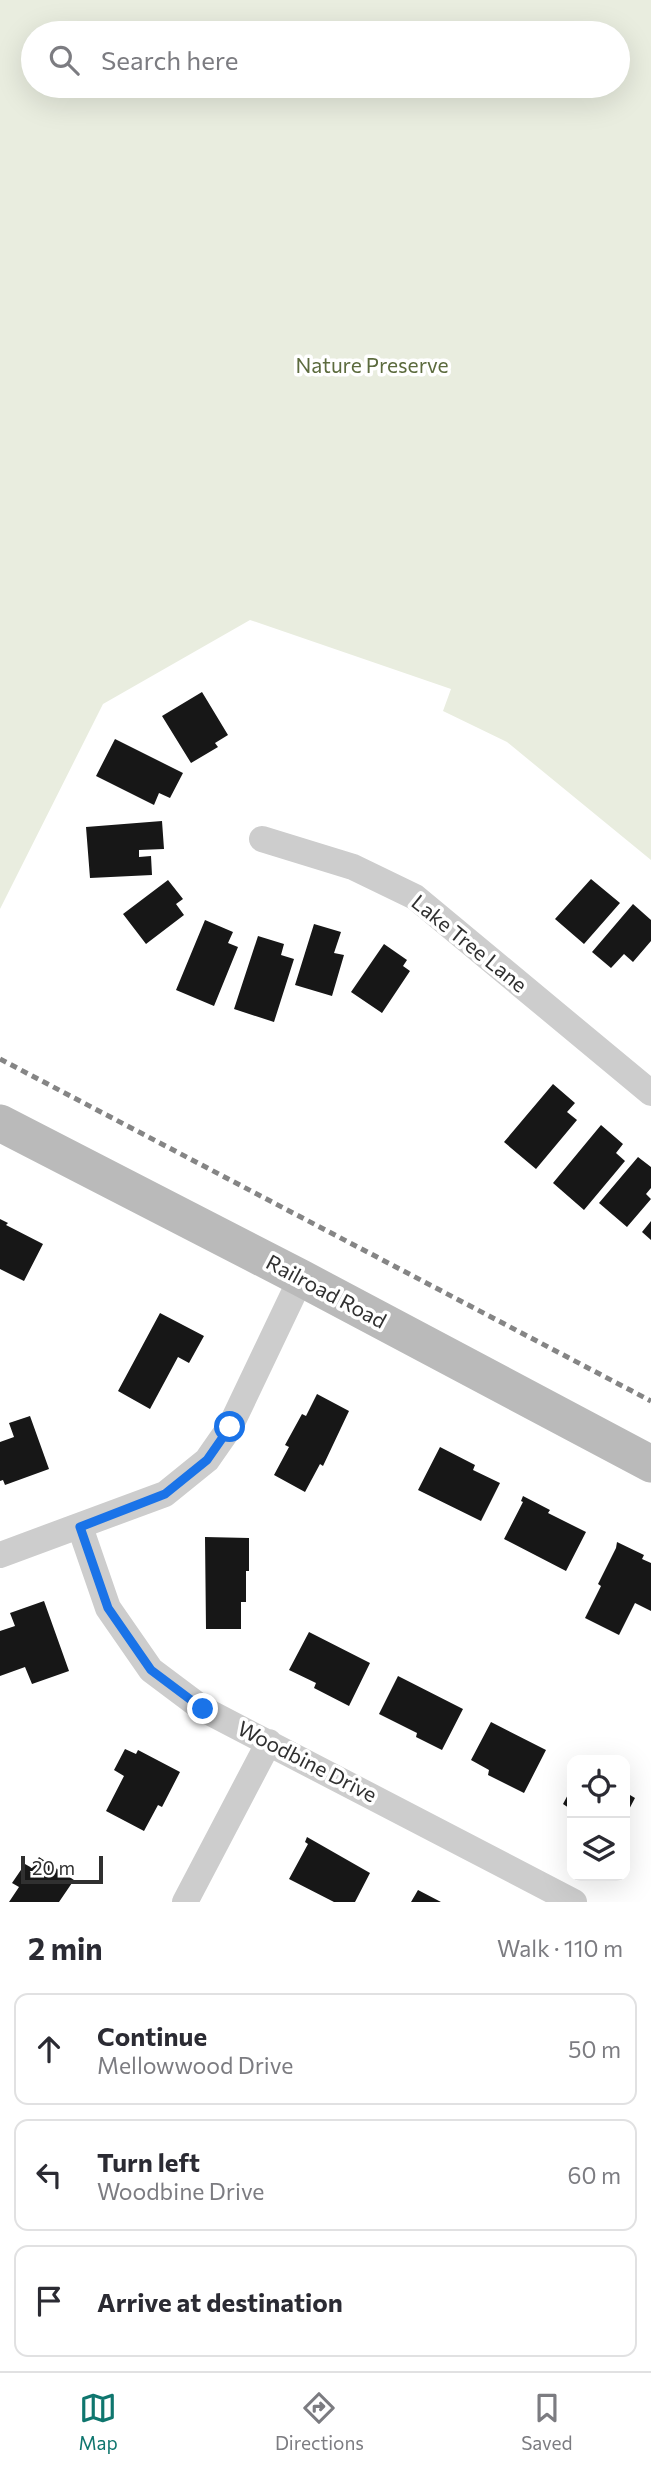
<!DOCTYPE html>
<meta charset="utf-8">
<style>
:root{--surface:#fff;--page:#f7f7f7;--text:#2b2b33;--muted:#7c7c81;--line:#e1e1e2;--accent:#0f766e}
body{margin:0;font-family:Commissioner,sans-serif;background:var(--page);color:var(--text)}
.controls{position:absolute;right:21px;bottom:21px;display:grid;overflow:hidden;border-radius:14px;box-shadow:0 7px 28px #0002}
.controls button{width:63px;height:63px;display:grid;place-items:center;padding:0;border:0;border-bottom:2px solid var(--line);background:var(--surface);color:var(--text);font:35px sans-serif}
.scale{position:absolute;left:21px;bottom:18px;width:82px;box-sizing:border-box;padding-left:7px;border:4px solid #303030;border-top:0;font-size:19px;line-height:24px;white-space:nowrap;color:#303030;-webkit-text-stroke:5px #fff;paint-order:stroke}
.stop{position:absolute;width:21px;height:21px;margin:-16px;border:5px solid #1a73e8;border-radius:50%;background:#fff}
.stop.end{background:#1a73e8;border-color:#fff;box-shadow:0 2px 7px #0008}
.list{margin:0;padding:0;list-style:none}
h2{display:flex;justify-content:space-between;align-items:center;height:91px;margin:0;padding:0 28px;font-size:30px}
h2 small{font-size:23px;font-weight:400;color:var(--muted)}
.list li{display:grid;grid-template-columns:46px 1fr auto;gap:21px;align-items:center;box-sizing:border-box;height:112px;margin:0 14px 14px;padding:0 14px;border:2px solid var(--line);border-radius:14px}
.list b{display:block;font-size:26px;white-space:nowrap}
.list p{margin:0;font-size:23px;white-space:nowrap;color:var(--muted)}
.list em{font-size:23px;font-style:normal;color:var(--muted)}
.icon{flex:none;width:38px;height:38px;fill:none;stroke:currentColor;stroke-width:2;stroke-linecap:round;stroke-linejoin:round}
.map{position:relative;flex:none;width:651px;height:1902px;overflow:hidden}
.search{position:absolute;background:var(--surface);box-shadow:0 7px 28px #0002;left:21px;right:21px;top:21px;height:77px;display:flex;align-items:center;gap:18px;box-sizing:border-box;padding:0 24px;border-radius:38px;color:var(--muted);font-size:26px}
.sheet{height:469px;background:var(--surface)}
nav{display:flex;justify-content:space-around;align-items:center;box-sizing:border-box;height:98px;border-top:2px solid var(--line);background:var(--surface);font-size:19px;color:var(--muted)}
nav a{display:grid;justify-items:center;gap:4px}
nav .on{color:var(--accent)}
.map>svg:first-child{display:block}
</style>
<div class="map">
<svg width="651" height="1902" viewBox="0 0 651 1902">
<rect width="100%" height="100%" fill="#fff"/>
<path fill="#e9eddf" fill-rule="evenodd" d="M0,0h651v860l-144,-118 -64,-31 8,-22 -201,-69 -147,84 -103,205zM33,33h585v53h-585z"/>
<path fill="#171717" d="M202,692l26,43 -13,8 3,4 -27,16 -29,-47z
M115,739l68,34 -13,25 -11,-5 -5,12 -58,-29z
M162,821l2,28 -25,1v7l12,-1 1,19 -62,3 -4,-51z
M591,879l29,24 -36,41 -29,-25z
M168,880l15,19 -7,5 8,11 -38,29 -23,-30z
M633,904l18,16v21l-18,21 -9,-8 -13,14 -19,-16z
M205,920l28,12 -5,11 10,4 -24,59 -38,-16z
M314,924l27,8 -7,21 10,2 -12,41 -37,-11z
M258,936l26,8 -3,11 13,4 -20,63 -40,-13z
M384,944l23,16 -4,6 7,5 -28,42 -31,-21z
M553,1084l22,19 -8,9 10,8 -41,49 -32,-27z
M601,1125l22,19 -7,9 9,8 -41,49 -31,-27z
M638,1157l13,10v21l-5,6 5,5 -24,28 -28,-24z
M0,1219l8,4 -2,2 37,19 -19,37 -24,-12z
M651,1221v19l-9,-8z
M160,1313l44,23 -15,27 -11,-6 -28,52 -32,-18z
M317,1394l32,17 -26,55 -3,-2 -15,28 -31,-17 15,-28 -4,-2 17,-31 4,2z
M30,1416l19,53 -44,16 -2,-5 -3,1v-39l14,-5 -5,-14z
M440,1447l35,18 -2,5 27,13 -19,38 -63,-31z
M523,1496l27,14 -2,3 38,19 -20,39 -62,-32 19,-37 -2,-1z
M205,1537l44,1v33h-3v31h-5v27h-35z
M617,1542l27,13 -2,4 9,4v48l-16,-8 -16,32 -34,-17 16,-32 -3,-2 18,-36z
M44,1601l25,70 -37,13 -7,-17 -25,9v-45l15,-5 -5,-13z
M309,1632l61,31 -21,43 -35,-18 2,-5 -27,-13z
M398,1676l65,33 -21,41 -26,-13 1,-4 -38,-19z
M491,1722l55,28 -22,43 -36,-18 1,-5 -18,-10z
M125,1749l11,5 2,-4 42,22 -18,35 -4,-2 -14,26 -38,-20 18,-35 -10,-6z
M572,1787v23l-9,-6z
M625,1792l10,6 -10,19z
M307,1837l63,36 -15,29h-21l-45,-23 19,-35 -3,-2z
M39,1857l35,23 -15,22h-50l10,-15 -7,-4 13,-19 7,4z
M418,1890l23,12h-30z"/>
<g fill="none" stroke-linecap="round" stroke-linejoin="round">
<path stroke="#cdcdcd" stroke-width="26" d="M262,839l91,28 62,30 236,196
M80,1527l28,81 43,62 52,39 371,193
M0,1555l165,-61 42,-34 23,-33 71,-149
M185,1902l84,-160"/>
<path stroke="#bababa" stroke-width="37" d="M0,1123l301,155 350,186"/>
<path stroke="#858585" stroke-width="5" stroke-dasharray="7 5" stroke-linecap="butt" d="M0,1059l651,342"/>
</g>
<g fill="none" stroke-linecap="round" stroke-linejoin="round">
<path stroke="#1a73e8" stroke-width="9" d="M203,1709l-52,-39 -43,-62 -28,-81 85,-33 42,-34 23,-33"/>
</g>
<g text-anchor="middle" stroke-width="7" stroke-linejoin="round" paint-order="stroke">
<g font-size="21" fill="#5c6b3e" stroke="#fff">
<text x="372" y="373">Nature Preserve</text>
</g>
<g font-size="21" fill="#303030" stroke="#fff">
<text transform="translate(469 944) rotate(39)" y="7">Lake Tree Lane</text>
<text transform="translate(326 1292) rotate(28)" y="7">Railroad Road</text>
<text transform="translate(307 1762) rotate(27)" y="7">Woodbine Drive</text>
</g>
</g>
</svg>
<div class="controls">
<button><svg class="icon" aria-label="locate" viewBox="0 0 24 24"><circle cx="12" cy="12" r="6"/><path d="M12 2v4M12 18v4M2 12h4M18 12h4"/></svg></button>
<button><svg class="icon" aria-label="layers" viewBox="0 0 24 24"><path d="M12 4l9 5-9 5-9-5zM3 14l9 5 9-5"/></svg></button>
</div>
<div class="scale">20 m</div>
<div class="stop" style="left:230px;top:1427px"></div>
<div class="stop end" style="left:203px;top:1709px"></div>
<div class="search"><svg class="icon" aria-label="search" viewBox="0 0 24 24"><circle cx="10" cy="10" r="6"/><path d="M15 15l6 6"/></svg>Search here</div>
</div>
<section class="sheet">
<h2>2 min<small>Walk · 110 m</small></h2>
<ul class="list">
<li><svg class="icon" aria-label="ahead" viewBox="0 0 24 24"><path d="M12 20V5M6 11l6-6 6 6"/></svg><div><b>Continue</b><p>Mellowwood Drive</p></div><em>50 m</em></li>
<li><svg class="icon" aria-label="left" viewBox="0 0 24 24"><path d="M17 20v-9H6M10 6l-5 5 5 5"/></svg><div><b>Turn left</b><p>Woodbine Drive</p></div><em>60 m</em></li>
<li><svg class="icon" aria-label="arrive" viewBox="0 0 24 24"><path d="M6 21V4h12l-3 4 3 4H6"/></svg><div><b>Arrive at destination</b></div></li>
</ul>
</section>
<nav>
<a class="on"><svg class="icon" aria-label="map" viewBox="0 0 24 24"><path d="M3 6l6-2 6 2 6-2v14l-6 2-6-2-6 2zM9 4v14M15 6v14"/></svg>Map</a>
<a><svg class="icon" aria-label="directions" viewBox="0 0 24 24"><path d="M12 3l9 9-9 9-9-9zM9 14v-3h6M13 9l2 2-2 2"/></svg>Directions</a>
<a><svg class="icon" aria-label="saved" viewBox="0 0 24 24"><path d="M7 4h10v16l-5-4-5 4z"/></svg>Saved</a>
</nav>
